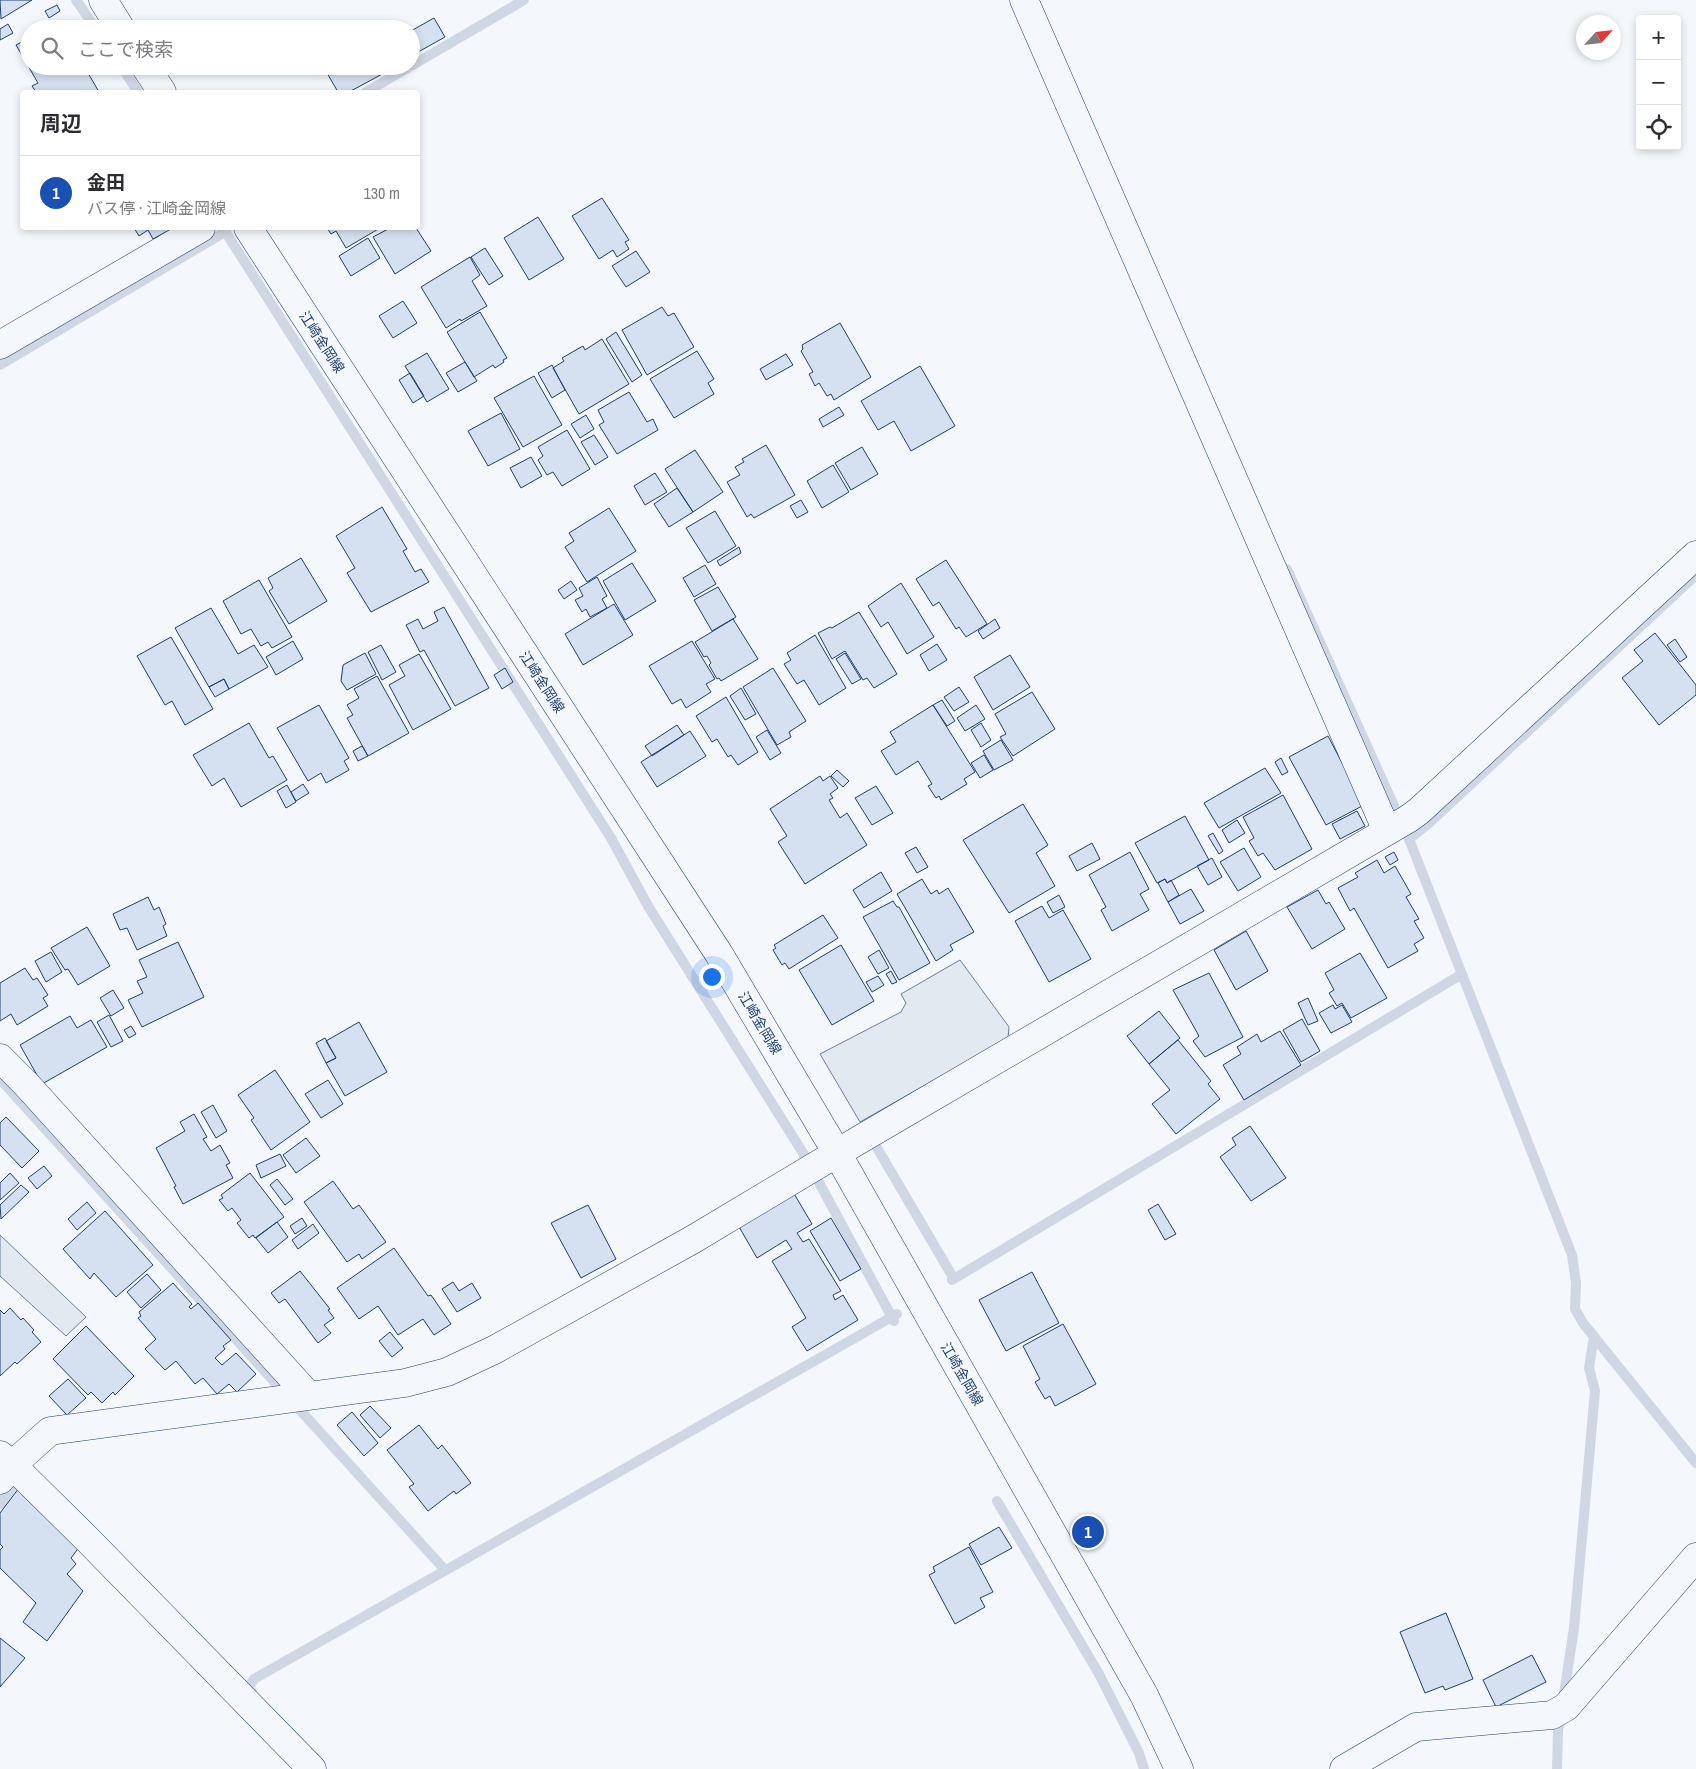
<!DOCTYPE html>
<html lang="ja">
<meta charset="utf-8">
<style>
:root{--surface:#fff;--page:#f7f7f7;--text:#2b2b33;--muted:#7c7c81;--line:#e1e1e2;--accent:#0b8043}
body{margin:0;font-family:"Archivo Narrow","Noto Sans JP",sans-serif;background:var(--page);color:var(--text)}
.controls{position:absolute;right:15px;top:15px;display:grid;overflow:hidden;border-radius:5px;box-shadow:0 2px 8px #0003}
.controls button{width:45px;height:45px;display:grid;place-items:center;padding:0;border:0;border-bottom:1px solid var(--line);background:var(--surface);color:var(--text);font:25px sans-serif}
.compass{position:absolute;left:1576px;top:15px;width:45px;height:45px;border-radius:50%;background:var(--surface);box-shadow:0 2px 8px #0003;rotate:63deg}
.you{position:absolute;left:711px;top:976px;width:18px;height:18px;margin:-12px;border:4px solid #fff;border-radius:50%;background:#1a73e8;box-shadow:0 0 0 8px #1a73e833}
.badge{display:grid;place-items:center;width:32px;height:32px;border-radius:50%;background:var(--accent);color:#fff;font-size:16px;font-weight:700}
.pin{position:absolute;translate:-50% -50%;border:2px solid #fff;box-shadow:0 1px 5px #0006}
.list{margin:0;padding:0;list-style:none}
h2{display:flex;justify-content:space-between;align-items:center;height:65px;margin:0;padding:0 20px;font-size:21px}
h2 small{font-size:16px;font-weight:400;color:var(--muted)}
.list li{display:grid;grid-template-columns:32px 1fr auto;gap:15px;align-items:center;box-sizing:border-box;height:75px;padding:0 20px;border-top:1px solid var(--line)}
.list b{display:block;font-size:19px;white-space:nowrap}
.list p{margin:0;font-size:16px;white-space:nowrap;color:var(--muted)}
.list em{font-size:16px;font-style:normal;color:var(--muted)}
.icon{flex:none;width:28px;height:28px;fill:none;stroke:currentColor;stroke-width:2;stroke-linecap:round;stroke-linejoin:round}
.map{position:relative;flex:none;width:1696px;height:1769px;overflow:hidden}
.search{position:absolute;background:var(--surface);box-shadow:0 2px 8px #0003;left:20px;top:20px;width:400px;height:55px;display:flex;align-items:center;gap:12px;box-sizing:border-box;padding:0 18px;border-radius:28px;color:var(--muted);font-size:19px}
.panel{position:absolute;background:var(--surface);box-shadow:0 2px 8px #0003;left:20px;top:90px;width:400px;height:140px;border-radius:5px}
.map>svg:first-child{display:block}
</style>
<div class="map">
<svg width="1696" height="1769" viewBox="0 0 1696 1769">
<rect width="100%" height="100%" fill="#f4f7fb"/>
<path fill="#e3e9f0" stroke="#687fa3" d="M960,960l49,67 -1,11 -148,84 -40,-68 81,-42 5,-9 -5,-9z
M0,1235l86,82 -20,19 -66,-60z"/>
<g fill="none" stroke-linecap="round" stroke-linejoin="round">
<path stroke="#cfd7e4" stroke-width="10" d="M76,0l20,29
M121,66l17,26
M411,66l113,-66
M366,92l45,-26
M223,228l388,610 37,68 155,247 91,168
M0,365l225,-133
M1287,569l122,270 163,416 4,28 -1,26 8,14 113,140
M1409,839l19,-15 268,-249
M0,1079l445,491
M873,1141l81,138
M952,1280l510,-306
M997,1501l102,173 40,79 5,16
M0,1504l16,-22 -5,-4
M254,1697l-5,-10 5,-8 643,-365
M1563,1700l11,-72 21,-237 -6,-23 5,-32
M1557,1769l1,-38 3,-17"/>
</g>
<path fill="#d5e0f0" stroke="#1d3f73" d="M0,0h32l-31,19z
M57,5l3,6 -11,7 -4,-7z
M434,18l11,19 -34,19v-25z
M59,21l5,8h-19z
M8,24l5,9 -13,7v-11z
M29,38v28h55l15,26h-63l-4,-6 6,-3 -22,-38z
M339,66h44l3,6 -37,20h-11l-11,-19z
M602,198l27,42 -4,2 4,7 -12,8 -4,-7 -14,9 -27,-43z
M538,217l26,42 -35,21 -25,-42z
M134,228h39l-20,11 -5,-9 -9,6z
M327,228h53l-34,20 -10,-17 -5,3z
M390,228h26l15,23 -36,23 -22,-37z
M368,238l12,20 -29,18 -12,-20z
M485,248l18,28 -14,9 -18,-28z
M636,251l14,21 -24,15 -14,-21z
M470,257l10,18 -8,6 15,25 -26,15 -1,-2 -14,9 -25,-41z
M403,301l14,22 -24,15 -14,-22z
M662,307l6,9 6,-3 20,34 -47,28 -25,-45z
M480,312l27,46 -4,2 1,2 -9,6 -2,-3 -19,12 -27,-45z
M840,323l31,54 -37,23 -3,-6 -4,2 -8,-13 -4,3 -6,-12 4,-2 -12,-21 2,-2 -1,-4z
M616,332l26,43 -10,7 -26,-43z
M602,339l27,45 -50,30 -26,-46 11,-7 -2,-3 21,-12 2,4z
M697,351l17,28 -6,4 6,11 -40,24 -24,-39z
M427,353l22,36 -22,13 -22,-36z
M786,354l7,11 -27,15 -6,-11z
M465,362l12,19 -19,11 -12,-19z
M552,365l13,25 -13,8 -14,-25z
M920,366l35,60 -44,25 -17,-30 -16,9 -17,-29z
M410,373l14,23 -11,7 -14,-23z
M534,376l28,49 -39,22 -29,-49z
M629,392l18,30 6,-3 5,11 -41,24 -18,-29 5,-3 -6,-12z
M839,407l5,8 -21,12 -4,-8z
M501,413l19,36 -32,17 -20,-35z
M586,415l8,14 -14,9 -9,-14z
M567,430l23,39 -28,17 -9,-14 -6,3 -9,-15 5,-4 -5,-9z
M594,435l14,22 -13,8 -14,-23z
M766,445l29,50 -41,23 -3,-4 -4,3 -20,-35 13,-7 -5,-8 9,-5 -2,-3z
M862,447l16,27 -27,16 -16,-27z
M695,450l28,42 -30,20 -28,-43z
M531,457l11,19 -21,12 -11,-20z
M833,465l16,27 -27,16 -15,-27z
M655,473l12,19 -22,13 -11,-19z
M677,488l16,24 -24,15 -15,-23z
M801,500l7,12 -11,6 -7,-12z
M382,507l25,42 -4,2 12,21 6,-3 8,13 -58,30 -24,-39 8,-5 -19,-32z
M609,508l27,43 -49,31 -22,-35 9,-6 -5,-8z
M715,511l21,35 -28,17 -22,-35z
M739,547l2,6 -21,13 -3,-5z
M301,558l26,43 -38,23 -20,-33 4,-3 -5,-10z
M946,560l41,64 -21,13 -7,-10 -3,2 -17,-27 -6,4 -17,-27z
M632,563l24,38 -31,19 -22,-39z
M705,565l11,19 -22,13 -11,-19z
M597,577l10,19 -5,3 5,9 -17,9 -4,-8 -4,3 -7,-12 8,-4 -4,-8z
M259,580l33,57 -20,11 -4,-6 -7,4 -10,-17 -10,5 -18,-33z
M571,581l6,9 -13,9 -6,-9z
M901,583l33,54 -27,17 -19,-32 -7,5 -13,-21z
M718,587l18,30 -24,14 -18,-31z
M614,604l19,31 -50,30 -18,-31z
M444,607l45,81 -34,18 -31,-56 -4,2 -14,-27 12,-6 5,10 15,-8 -4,-9z
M211,608l27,46 16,-9 14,22 -39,22 -5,-10 -15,8 -34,-59z
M859,612l38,62 -23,14 -7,-10 -4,2 -18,-29 -13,8 -14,-26 12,-6 2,1z
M733,619l25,40 -37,22 -2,-3 -2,1 -8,-14 2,-2 -4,-7 -3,1 -9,-15z
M995,619l5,9 -17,11 -5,-8z
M1655,633l41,52v10l-37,30 -37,-47 21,-17 -9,-11z
M815,635l31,53 -27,17 -15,-25 -7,4 -13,-20 7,-4 -4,-7z
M171,637l42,72 -28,16 -13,-24 -7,4 -28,-49z
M1675,639l12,18 -7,5 -13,-17z
M293,641l10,18 -27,16 -10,-18z
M692,641l23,38 -9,5 5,8 -25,16 -5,-9 -9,5 -23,-38z
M937,644l10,16 -18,11 -9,-16z
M381,645l15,27 -14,8 -14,-28z
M365,653l11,21 -29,16 -6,-9 2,-16z
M845,653l16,26 -9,5 -16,-25z
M419,654l32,55 -38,21 -24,-45 16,-9 -6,-11z
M1010,655l20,32 -37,23 -19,-33z
M505,668l8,14 -11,7 -8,-14z
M773,668l33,53 -17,11 2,5 -14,8 -34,-58z
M377,676l32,57 -41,23 -21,-38 6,-3 -6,-10 12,-7 -5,-9z
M224,679l5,10 -14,8 -6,-10z
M959,687l10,15 -15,9 -10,-14z
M741,688l15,26 -11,6 -15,-24z
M1032,692l23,37 -42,27 -13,-19 6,-3 -11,-20z
M726,697l32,55 -20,13 -7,-10 -3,2 -11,-18 -5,3 -16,-26z
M942,700l13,21 -8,5 -14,-21z
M319,705l30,53 -5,3 5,9 -23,13 -5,-10 -13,8 -31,-53z
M933,705l42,67 -11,7 3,5 -26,16 -2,-4 -3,2 -8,-12 4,-2 -14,-23 -22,14 -15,-24 15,-9 -6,-10z
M976,705l9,14 -20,12 -8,-13z
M249,723l20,35 4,-2 14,24 -46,27 -17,-29 -12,8 -19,-31z
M981,723l10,17 -10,7 -10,-17z
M677,725l7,10 -32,21 -7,-10z
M767,730l14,23 -11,7 -14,-23z
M690,731l16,25 -49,31 -16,-25z
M1328,736l36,69 -38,20 -37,-68z
M1001,740l12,20 -19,10 -11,-19z
M362,746l6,10 -10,5 -5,-10z
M984,755l9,15 -13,8 -9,-15z
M1281,758l7,14 -6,3 -7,-13z
M1265,768l16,25 -62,35 -15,-25z
M837,770l12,11 -6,6 -12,-11z
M820,776l3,5 7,-5 8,12 -8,6 3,4 -4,2 11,18 7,-5 20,32 -62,39 -27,-42 9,-6 -17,-27z
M303,784l6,9 -13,8 -5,-9z
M287,785l9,17 -10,6 -9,-17z
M876,786l17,27 -21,12 -17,-27z
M1283,795l29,54 -37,21 -12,-17 -5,3 -9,-15 5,-3 -11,-21z
M1023,804l25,41 -12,8 19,33 -46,27 -46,-73z
M1357,811l8,15 -25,13 -8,-15z
M1185,816l24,44 -42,23 -2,-4 -8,4 -22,-40z
M1237,820l8,13 -16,10 -7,-13z
M1213,833l10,18 -4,3 -11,-18z
M1092,843l8,16 -23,12 -8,-15z
M916,847l12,20 -11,6 -12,-20z
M1244,848l17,29 -23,14 -18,-29z
M1130,852l19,37 -9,5 9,16 -37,21 -11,-21 5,-3 -17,-32z
M1394,852l4,8 -8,5 -5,-8z
M1212,858l10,19 -14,8 -11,-19z
M1377,860l7,13 11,-7 16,28 -5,3 13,22 -5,2 10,17 -10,6 4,7 -30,17 -34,-60 -4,3 -12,-23 20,-11 -3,-4z
M881,872l11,19 -28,17 -11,-18z
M922,879l9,15 6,-4 2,4 9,-6 26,44 -24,13 3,5 -17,11 -39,-67z
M1165,879l2,4 4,-3 8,15 -11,7 -10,-19z
M1191,889l13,22 -24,13 -12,-22z
M1318,890l8,14 3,-2 16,27 -33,20 -25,-42z
M1059,895l6,12 -12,6 -6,-11z
M148,897l6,13 5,-3 7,17 -3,2 4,10 -30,14 -10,-22 -7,2 -7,-16z
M893,901l4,6h2l31,56 -31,17 -36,-63z
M1042,906l7,12 14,-8 28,49 -42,23 -34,-61z
M823,915l15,23 -49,31 -4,-6 -3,2 -9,-15 3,-2 -2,-3z
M87,927l23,39 -32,19 -10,-16 -3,1 -14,-22z
M1246,931l22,40 -32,19 -22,-40z
M178,942l26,55 -62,30 -14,-27 15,-7 -6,-12 10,-4 -8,-17z
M841,945l33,56 -42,24 -33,-55z
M879,950l10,18 -11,6 -10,-17z
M51,952l11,20 -16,10 -11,-21z
M1360,953l27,45 -36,20 -9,-15 -5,3 -8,-13 5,-3 -9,-17z
M25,968l8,12 4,-2 11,17 -5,3 5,8 -31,19 -6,-11 -11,7v-38z
M891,971l6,11 -5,2 -6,-10z
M1209,973l34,64 -38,20 -12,-16 6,-5 -26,-46z
M878,976l6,9 -12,7 -6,-10z
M113,990l11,18 -13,8 -11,-18z
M1308,998l10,23 -10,4 -10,-22z
M1333,1005l2,4 7,-4 10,17 -21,11 -12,-20z
M1159,1011l21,27 -31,26 -22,-28z
M109,1015l14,26 -12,6 -14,-25z
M70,1016l7,12 14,-8 16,27 -65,37 -22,-39z
M1302,1019l18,32 -19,11 -18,-32z
M359,1022l28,50 -42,24 -19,-33 10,-5 -10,-17z
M131,1026l5,8 -7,4 -5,-8z
M1280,1031l21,34 -57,35 -21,-35 18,-11 -4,-7 20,-13 4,8z
M325,1038l11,20 -10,5 -10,-20z
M1178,1040l33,41 -3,3 12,15 -44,35 -24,-30 18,-14 -21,-26z
M275,1070l35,52 -39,28 -20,-30 3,-2 -16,-23z
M328,1080l15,24 -22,14 -16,-24z
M213,1105l14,26 -11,7 -15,-26z
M194,1114l13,23 -4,2 8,12 9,-6 10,18 -4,2 7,13 -50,26 -9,-17 2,-1 -20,-38 29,-17 -5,-9z
M6,1117l33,34 -17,17 -22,-23v-22z
M1250,1126l36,52 -35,23 -31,-44 16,-12 -4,-7z
M306,1138l14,18 -24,17 -13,-18z
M280,1154l6,12 -25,12 -5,-13z
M44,1166l8,10 -15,13 -9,-11z
M10,1173l9,10 -19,17v-17z
M250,1173l34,44 -29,21 -2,-3 -4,3 -12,-15 4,-3 -9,-12 -4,3 -9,-11 4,-2 -2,-3z
M277,1179l16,20 -8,6 -15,-20z
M333,1181l20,28 6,-4 27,37 -24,17 -3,-5 -12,8 -43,-60z
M21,1185l8,7 -28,27 -1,-14z
M793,1192l19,32 -15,9 6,9 6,-3 32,52 -8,4 2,5 8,-5 15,25 -51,31 -15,-24 14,-9 -34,-57 20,-12 -6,-9 -29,18 -19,-33z
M87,1202l9,11 -19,17 -9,-11z
M1158,1204l18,30 -11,6 -17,-30z
M588,1205l28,54 -35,19 -30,-55z
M105,1211l48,54 -37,32 -22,-24 -4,6 -27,-30z
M302,1218l5,8 -12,8 -5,-8z
M831,1218l30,51 -21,12 -30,-50z
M277,1222l11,15 -20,16 -12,-15z
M313,1224l6,9 -21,16 -6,-9z
M394,1248l34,48 3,-1 20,29 -17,11 -11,-16 -25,16 -20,-29 -19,13 -22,-31z
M300,1271l30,38 -2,1 6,8 -10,7 7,8 -13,10 -33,-44 -6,4 -8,-10z
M1032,1272l27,51 -53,28 -27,-51z
M147,1274l14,16 -20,18 -14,-16z
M453,1282l6,9 13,-8 9,15 -24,14 -15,-23z
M173,1283l19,21 -3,3 2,2 7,-6 33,37 -8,6 2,3 -10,9 7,7 14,-12 20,21 -19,18 -8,-8 -12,10 -14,-16 -8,6 -19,-23 -11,9 -20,-21 11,-10 -18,-21 3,-2 -2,-4z
M10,1308l11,12 2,-2 11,12 -2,2 9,10 -24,22 -2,-2 -15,14v-66l4,4z
M1063,1324l33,60 -41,22 -5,-10 -5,3 -10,-17 5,-3 -17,-33z
M86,1326l48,50 -19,19 -2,-3 -11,11 -11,-11 -3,3 -35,-36z
M390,1332l13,16 -11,9 -13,-16z
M68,1379l18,19 -19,17 -18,-19z
M370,1406l21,22 -11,10 -20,-23z
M352,1412l26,31 -14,13 -27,-31z
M419,1425l19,24 4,-4 29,38 -15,11 -2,-3 -26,20 -19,-24 5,-3 -27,-34z
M19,1488l61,58 -9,12 5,6 -9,10 16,17 -36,50 -24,-19 13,-19 -36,-35v-18l3,-3 -3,-3v-31z
M999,1527l13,21 -31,17 -12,-21z
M969,1547l24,45 -13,6 5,9 -30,17 -26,-49 6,-3 -2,-5z
M1446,1613l27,66 -28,11 -2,-4 -18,7 -25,-61z
M0,1638l25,20 -25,29z
M1532,1655l14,27 -50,25 -13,-27z"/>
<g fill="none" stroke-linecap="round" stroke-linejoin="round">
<defs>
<path id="minor" d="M1024,0l363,831
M0,345l201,-117
M0,1058l26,26 282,311
M0,1455l12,10 75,74 225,230
M0,1480l12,-15 38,-34 355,-48 42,-11 47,-22 198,-110 167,-100 549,-321 11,-8 277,-256
M1344,1769l72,-42 136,-12 14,-8 130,-150"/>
<path id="secondary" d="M103,0l18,29
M145,66l17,26
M248,228l471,726 118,199 307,542 35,74"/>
</defs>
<use href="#minor" stroke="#1d3f73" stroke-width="29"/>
<use href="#secondary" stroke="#1d3f73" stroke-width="29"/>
<use href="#minor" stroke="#f4f7fb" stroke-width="28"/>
<use href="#secondary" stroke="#f4f7fb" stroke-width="28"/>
</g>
<g text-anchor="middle" stroke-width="4" stroke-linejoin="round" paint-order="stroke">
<g font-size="14" fill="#1d3f73" stroke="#f4f7fb">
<text transform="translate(322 342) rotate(57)" y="5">江崎金岡線</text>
<text transform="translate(542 682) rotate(57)" y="5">江崎金岡線</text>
<text transform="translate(760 1023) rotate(59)" y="5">江崎金岡線</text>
<text transform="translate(962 1374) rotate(60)" y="5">江崎金岡線</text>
</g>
</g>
</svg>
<div class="controls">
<button>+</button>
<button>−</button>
<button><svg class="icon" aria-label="locate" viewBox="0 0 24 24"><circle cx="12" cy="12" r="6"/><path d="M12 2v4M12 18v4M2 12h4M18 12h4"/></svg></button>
</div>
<svg class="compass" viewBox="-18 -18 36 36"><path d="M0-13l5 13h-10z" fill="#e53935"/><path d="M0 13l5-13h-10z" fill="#7c7c81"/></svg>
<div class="you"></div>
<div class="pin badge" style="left:1088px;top:1532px;background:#1a4fb4">1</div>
<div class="search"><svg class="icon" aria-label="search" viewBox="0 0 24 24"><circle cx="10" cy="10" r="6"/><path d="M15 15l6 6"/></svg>ここで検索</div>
<section class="panel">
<h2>周辺<small></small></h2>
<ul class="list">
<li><span class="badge" style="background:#1a4fb4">1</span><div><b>金田</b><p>バス停 · 江崎金岡線</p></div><em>130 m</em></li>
</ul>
</section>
</div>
